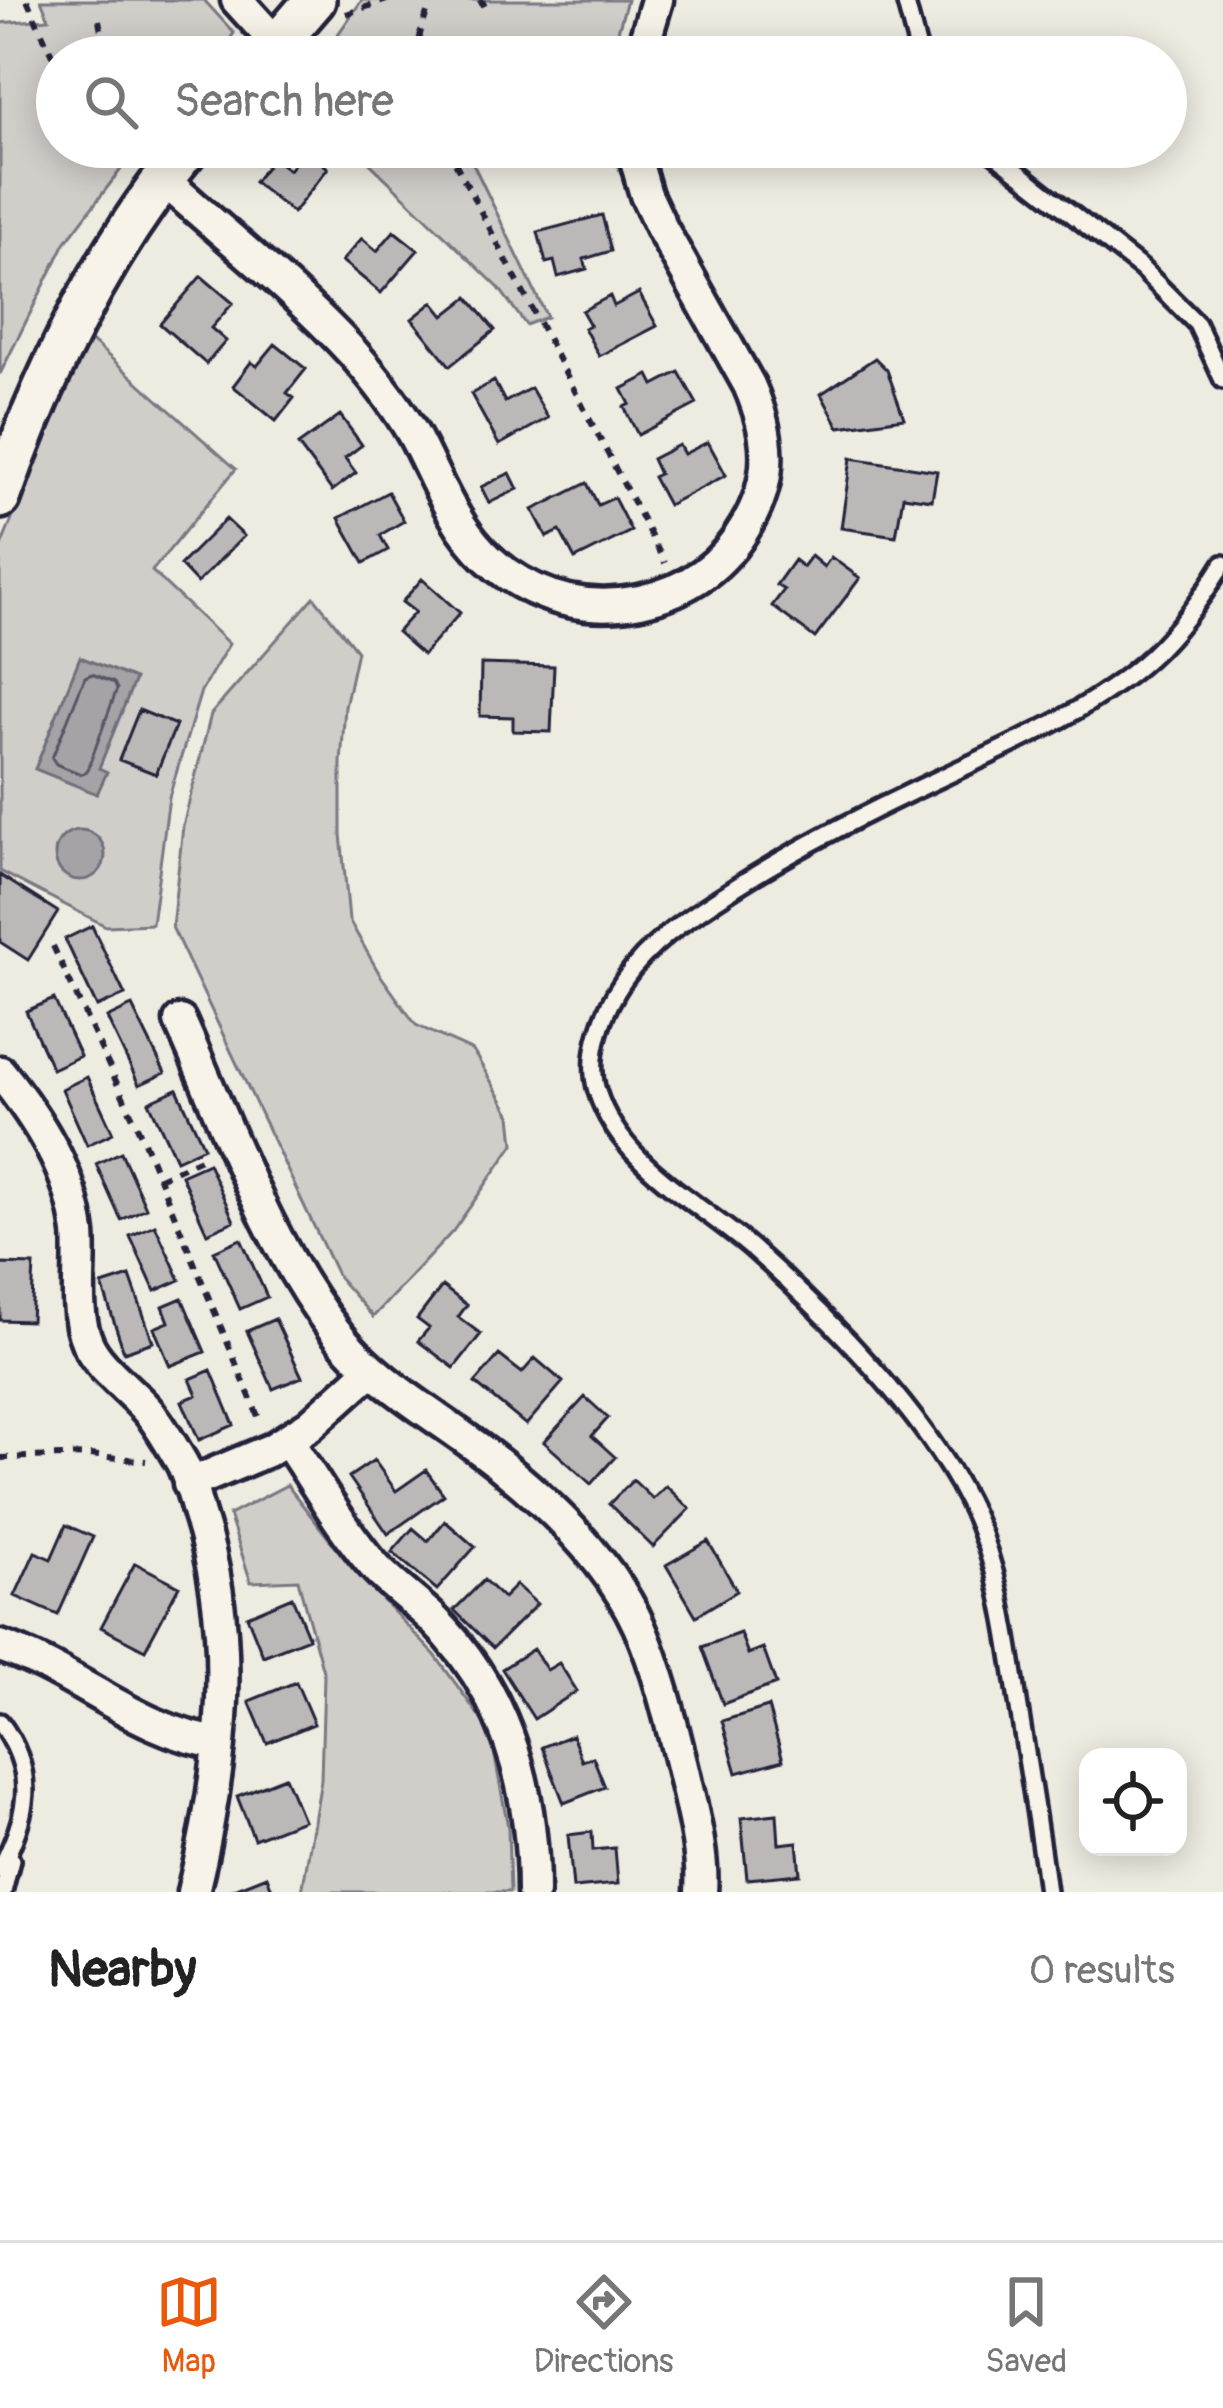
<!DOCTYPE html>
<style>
:root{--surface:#fff;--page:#f2f2f2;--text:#222;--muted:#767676;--line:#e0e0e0;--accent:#ea580c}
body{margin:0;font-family:Pangolin,sans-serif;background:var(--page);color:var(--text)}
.controls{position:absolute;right:36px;bottom:36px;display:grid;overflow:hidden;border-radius:24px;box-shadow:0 6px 30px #0003}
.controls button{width:108px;height:108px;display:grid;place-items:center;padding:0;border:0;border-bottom:3px solid var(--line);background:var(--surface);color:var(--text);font:60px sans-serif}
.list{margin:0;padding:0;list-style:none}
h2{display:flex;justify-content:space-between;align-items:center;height:156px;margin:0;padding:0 48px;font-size:51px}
h2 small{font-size:39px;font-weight:400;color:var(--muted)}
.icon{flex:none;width:66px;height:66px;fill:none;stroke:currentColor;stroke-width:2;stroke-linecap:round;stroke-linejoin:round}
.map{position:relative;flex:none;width:1223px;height:1892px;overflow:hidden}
.search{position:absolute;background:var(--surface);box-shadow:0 6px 30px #0003;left:36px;right:36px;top:36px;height:132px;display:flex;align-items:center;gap:30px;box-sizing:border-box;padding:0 42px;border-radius:66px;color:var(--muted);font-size:45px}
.sheet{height:348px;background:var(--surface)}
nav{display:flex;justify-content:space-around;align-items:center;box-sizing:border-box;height:168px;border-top:3px solid var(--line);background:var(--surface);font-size:33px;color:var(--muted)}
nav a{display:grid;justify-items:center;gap:6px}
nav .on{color:var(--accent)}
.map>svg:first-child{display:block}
</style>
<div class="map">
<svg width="1223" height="1892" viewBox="0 0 1223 1892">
<rect width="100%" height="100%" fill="#eeebe1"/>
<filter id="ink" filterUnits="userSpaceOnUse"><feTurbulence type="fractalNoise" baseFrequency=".00833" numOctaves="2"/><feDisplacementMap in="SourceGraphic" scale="24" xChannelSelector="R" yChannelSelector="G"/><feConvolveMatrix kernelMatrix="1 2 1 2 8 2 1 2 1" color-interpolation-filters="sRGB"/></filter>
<g filter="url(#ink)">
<path fill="#d1cdc9" stroke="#7a7882" stroke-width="3" d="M41,0h163l30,33 -15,24h-162v90h81l-73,96 -65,131v-351l49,-4z
M362,0h265l-13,45 -50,-12 -43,24h-199z
M353,147h112l82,170 -21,8 -27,-37z
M86,336l150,133 -84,102 77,73 -28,47 -32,106 -17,127 -46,2 -106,-55v-322z
M314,597l43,54 -12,56 -4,56v71l8,86 30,53 37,52 57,26 38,64 3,29 -61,87 -80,86 -35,-40 -166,-350 11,-101 28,-112z
M287,1485l64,82 84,88 55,76 18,96 2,65h-208l19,-112 3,-105 -26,-95 -47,2 -22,-67z"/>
<path fill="#a6a3a6" stroke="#716f7b" stroke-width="3" d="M80,657l55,22 -36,89 8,4 -10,22 -62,-25z
M55 855a25 25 0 1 1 50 0a25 25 0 1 1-50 0Z"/>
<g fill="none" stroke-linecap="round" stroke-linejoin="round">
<path stroke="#575666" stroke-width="3" d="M92,674l22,9 3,6 -30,82 -6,3 -25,-10 -4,-6 33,-81z"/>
</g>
<path fill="#bbb8b7" stroke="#22223b" stroke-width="3" d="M486,147h53l-48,16z
M305,150l23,18 -35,45 -39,-31 19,-24 16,12z
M602,215l9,36 -27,8 3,10 -29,8 -4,-16 -8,2 -8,-31z
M394,231l24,19 -37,43 -39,-32 20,-23 15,13z
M201,276l32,27 -22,25 15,13 -20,23 -46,-40z
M639,293l18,33 -58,30 -15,-28 6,-3 -8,-14 28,-15 4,10z
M468,297l27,33 -45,36 -38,-47 21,-17 11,14z
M275,344l31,25 -19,24 7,5 -18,23 -43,-35 18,-24 6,4z
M875,358l12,12 17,48 -65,9 -18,-33z
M679,372l18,32 -59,31 -14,-28 6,-3 -8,-15 27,-14 5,10z
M494,381l11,21 26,-14 17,30 -49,27 -28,-51z
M340,415l22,30 -17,13 11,15 -24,18 -34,-46z
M708,442l18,33 -58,30 -15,-28 6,-3 -7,-15 27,-14 5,9z
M851,458l86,13 -5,29 -29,-4 -7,40 -55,-8z
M510,473l8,16 -29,14 -8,-16z
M587,483l11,22 16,-7 17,33 -56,28 -15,-28 -13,6 -14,-27z
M388,492l16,29 -24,14 8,15 -24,13 -25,-45z
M226,519l18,17 -47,47 -17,-18z
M811,556l13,11 7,-10 29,21 -45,60 -43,-32 12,-16 -8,-5 18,-25 9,7z
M422,579l38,34 -37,42 -26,-23 18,-20 -13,-10z
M481,664l73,2 -3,66 -38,-1v-14l-33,-1z
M139,710l37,15 -20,49 -37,-14z
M0,875l58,37 -30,48 -28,-18z
M92,926l33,69 -28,12 -32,-68z
M54,999l26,57 -28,13 -26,-58z
M132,1006l33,67 -26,12 -32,-67z
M87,1077l26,56 -26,12 -25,-56z
M177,1089l27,58 -28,13 -27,-58z
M121,1152l25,56 -25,12 -25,-56z
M208,1163l26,58 -27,12 -26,-58z
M155,1225l25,55 -25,11 -25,-55z
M241,1239l26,58 -27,12 -26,-58z
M0,1264l34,1 -3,56 -31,-1z
M130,1276l23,66 -29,10 -22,-67z
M442,1286l25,19 -9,12 23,17 -27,34 -36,-27 11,-13 -12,-9z
M182,1298l23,54 -35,14 -16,-38 15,-6 -6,-16z
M275,1319l27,58 -29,12 -26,-58z
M499,1355l23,18 13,-15 28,24 -37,43 -51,-42z
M211,1370l23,55 -35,15 -17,-39 15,-6 -7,-16z
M585,1397l23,21 -16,18 23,21 -24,27 -47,-42z
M374,1460l22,31 30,-21 18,25 -56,39 -39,-57z
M633,1480l20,19 13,-13 24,23 -37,38 -44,-43z
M445,1521l30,26 -38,43 -45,-38 21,-24 15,13z
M66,1525l27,12 -35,78 -43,-19 20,-44 16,7z
M708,1541l29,50 -41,25 -30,-51z
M135,1563l44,23 -34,64 -44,-23z
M484,1580l19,18 13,-13 21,19 -44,44 -39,-38z
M292,1597l17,41 -46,18 -16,-40z
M740,1633l8,21 15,-6 13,36 -53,20 -21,-57z
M533,1649l14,21 12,-7 18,28 -43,28 -32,-50z
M296,1682l18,42 -47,19 -18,-42z
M768,1707l15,53 -46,13 -15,-52z
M572,1735l10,26 11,-4 12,30 -41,16 -22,-56z
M285,1777l18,43 -49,19 -17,-43z
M777,1814l2,30 18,-2 3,32 -53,5 -6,-61z
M592,1832l1,18 22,-2 3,36 -45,4 -5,-53z
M267,1876l6,16h-46z"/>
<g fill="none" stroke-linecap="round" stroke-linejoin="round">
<defs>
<path id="service" d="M905,0l15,57
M986,147l155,121 56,56 26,56
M0,1722c39,53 27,93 0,148
M3,1892l8,-32
M1047,1892c-8,-63 -19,-126 -29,-190 -10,-69 -19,-139 -51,-202 -45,-89 -138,-183 -212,-249 -55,-49 -135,-85 -158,-160 -11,-37 7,-82 27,-111 28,-41 71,-66 112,-93 66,-42 138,-78 209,-111 70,-33 147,-66 205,-119 29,-27 52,-59 73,-93"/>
<path id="minor" d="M237,0l40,44
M640,57l17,-57
M164,180c63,57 132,111 189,173 22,25 44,53 60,81 15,27 26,56 42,82 39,67 109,100 185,85 48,-10 84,-36 107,-77 28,-48 23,-91 2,-139l-87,-156 -16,-34 -14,-48
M180,1021c46,102 86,221 155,310 45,58 113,90 169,137 53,43 107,96 135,158 21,47 33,100 45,149 8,36 20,80 17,117
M0,1072c38,47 72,100 79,161 3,35 -6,76 8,109 12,28 47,50 66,75 10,13 20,31 29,46 8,16 12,35 17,52 39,121 24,255 -6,377
M287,1440c29,42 55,90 89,128 17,18 37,32 55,49 76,74 102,171 102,275
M189,1484l83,-35 38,-24 60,-54
M0,1646c76,25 139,87 219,97"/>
<path id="tertiary" d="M266,57l49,-57
M0,498c44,-125 103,-249 189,-351"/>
</defs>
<use href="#service" stroke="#22223b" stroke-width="24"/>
<use href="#minor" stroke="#22223b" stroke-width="39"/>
<use href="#tertiary" stroke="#22223b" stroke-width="48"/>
<path stroke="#22223b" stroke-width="6" stroke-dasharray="9 9" stroke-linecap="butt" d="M27,0l30,66
M480,0l2,4 8,-4
M346,14l41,-14
M99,20l7,37
M419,57l1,-23 11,-34
M124,147l16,13
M447,147l218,416
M53,946l89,191 118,284
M159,1178l46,-21
M0,1458l90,-3 56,6"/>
<use href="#service" stroke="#f7f3e8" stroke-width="15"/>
<use href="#minor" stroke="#f7f3e8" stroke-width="30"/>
<use href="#tertiary" stroke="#f7f3e8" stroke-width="39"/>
</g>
</g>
</svg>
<div class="controls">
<button><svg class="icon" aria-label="locate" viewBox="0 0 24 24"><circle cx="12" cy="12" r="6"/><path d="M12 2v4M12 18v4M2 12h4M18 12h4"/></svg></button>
</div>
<div class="search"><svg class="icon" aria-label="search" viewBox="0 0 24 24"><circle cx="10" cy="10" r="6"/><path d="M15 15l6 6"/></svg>Search here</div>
</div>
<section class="sheet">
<h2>Nearby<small>0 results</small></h2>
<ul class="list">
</ul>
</section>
<nav>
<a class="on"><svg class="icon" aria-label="map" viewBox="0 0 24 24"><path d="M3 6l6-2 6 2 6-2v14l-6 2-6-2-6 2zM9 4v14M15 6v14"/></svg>Map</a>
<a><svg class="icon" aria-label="directions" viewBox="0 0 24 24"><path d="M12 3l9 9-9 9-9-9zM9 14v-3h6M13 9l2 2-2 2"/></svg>Directions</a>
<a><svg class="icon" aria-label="saved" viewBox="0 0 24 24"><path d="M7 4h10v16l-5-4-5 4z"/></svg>Saved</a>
</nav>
